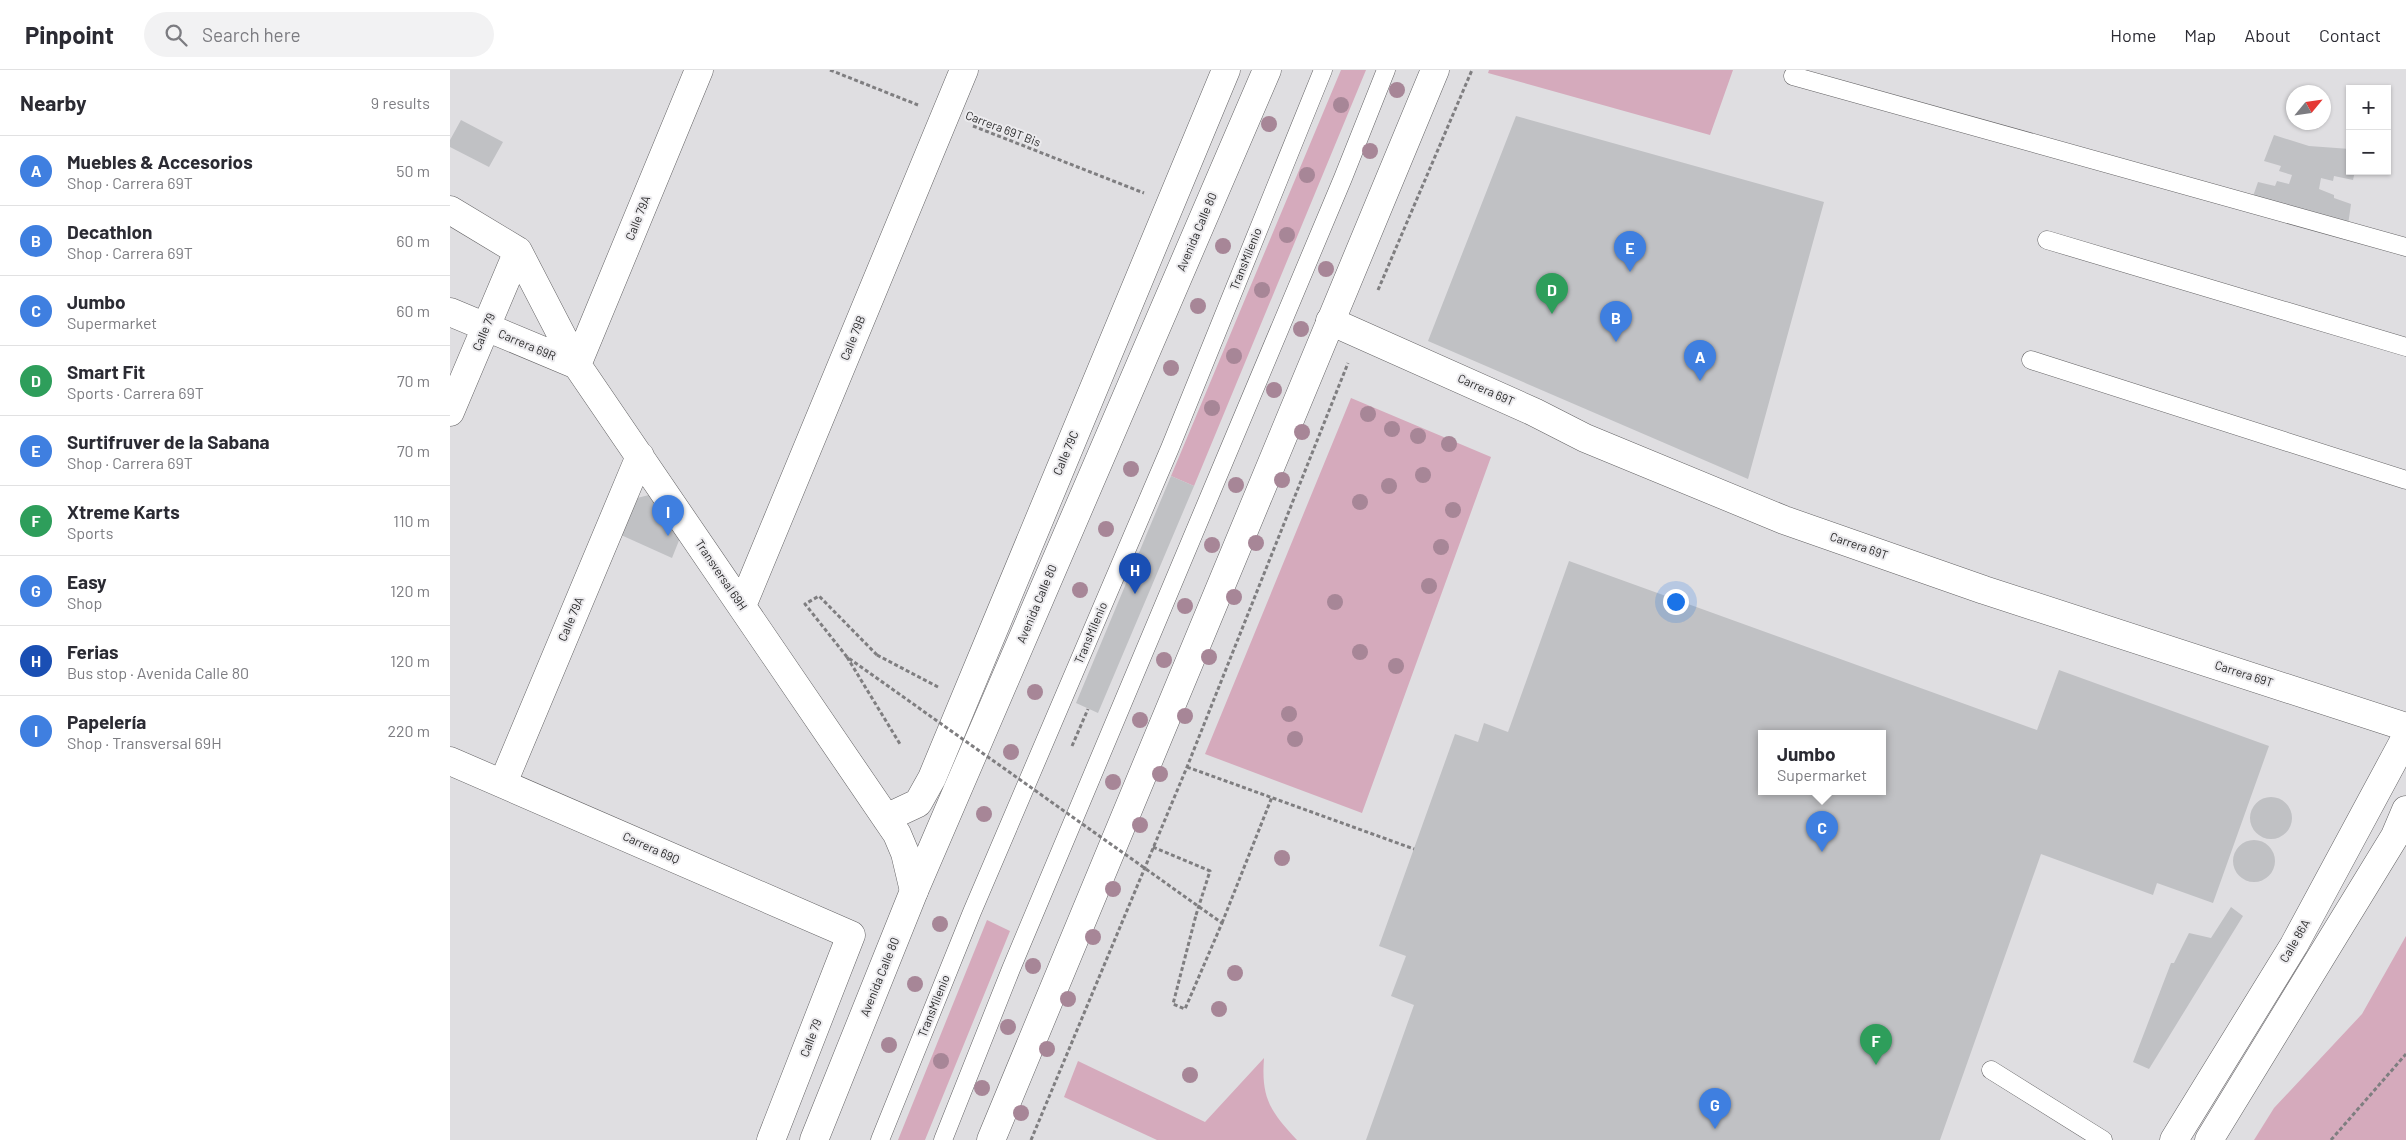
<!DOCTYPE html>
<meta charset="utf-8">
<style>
:root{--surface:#fff;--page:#f2f2f3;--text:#2b2b33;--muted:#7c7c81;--line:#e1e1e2;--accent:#408680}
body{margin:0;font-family:Barlow,sans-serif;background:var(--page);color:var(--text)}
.controls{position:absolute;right:15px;top:15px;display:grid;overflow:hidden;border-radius:0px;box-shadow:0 1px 4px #0004}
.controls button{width:45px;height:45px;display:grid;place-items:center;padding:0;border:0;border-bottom:1px solid var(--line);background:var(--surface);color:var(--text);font:25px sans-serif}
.compass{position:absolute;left:1836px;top:15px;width:45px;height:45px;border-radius:50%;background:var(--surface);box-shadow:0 1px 4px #0004;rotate:61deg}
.you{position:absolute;left:1225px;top:531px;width:18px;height:18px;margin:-12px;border:4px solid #fff;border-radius:50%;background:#1a73e8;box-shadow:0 0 0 8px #1a73e833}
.badge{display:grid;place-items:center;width:32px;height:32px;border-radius:50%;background:var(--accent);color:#fff;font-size:16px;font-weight:700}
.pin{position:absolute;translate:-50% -41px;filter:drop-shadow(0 1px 2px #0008)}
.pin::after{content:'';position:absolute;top:26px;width:18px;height:15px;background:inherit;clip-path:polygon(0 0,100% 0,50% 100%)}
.popup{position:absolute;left:1308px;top:660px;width:128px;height:65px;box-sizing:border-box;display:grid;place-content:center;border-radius:0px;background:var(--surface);filter:drop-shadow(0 1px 4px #0005);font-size:16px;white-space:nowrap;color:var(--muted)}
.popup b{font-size:19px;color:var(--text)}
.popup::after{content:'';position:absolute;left:50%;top:100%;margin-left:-10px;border:10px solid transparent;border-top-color:var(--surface)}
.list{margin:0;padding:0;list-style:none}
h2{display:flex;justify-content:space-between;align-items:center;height:65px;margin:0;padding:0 20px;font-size:21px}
h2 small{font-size:16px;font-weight:400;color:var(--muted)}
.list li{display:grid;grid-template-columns:32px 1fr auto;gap:15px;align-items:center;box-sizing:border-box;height:70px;padding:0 20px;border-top:1px solid var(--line)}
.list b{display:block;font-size:19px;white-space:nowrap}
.list p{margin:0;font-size:16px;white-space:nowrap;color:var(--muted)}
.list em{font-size:16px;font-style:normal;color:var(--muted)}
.icon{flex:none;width:28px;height:28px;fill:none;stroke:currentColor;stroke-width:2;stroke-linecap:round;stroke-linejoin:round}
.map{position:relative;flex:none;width:1956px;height:1070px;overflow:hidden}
header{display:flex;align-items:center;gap:30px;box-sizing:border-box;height:70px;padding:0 25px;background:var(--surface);border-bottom:1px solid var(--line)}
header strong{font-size:24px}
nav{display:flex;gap:28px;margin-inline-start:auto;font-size:18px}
.search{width:350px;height:45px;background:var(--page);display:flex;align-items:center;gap:12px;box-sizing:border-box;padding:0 18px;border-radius:28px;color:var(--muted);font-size:19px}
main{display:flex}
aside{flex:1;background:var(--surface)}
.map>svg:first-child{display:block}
</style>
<header>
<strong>Pinpoint</strong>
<div class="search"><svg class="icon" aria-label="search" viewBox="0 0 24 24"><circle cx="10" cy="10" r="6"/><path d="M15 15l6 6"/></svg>Search here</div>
<nav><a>Home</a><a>Map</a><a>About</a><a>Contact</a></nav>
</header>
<main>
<aside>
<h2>Nearby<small>9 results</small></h2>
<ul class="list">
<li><span class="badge" style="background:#3f7fe0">A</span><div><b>Muebles &amp; Accesorios</b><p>Shop · Carrera 69T</p></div><em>50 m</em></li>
<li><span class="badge" style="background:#3f7fe0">B</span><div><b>Decathlon</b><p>Shop · Carrera 69T</p></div><em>60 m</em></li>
<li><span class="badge" style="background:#3f7fe0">C</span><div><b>Jumbo</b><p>Supermarket</p></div><em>60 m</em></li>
<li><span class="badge" style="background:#2e9e5b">D</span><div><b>Smart Fit</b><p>Sports · Carrera 69T</p></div><em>70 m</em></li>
<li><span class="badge" style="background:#3f7fe0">E</span><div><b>Surtifruver de la Sabana</b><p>Shop · Carrera 69T</p></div><em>70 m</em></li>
<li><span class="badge" style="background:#2e9e5b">F</span><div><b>Xtreme Karts</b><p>Sports</p></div><em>110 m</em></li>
<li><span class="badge" style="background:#3f7fe0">G</span><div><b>Easy</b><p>Shop</p></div><em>120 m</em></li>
<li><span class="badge" style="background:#1a4fb4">H</span><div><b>Ferias</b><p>Bus stop · Avenida Calle 80</p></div><em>120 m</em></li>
<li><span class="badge" style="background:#3f7fe0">I</span><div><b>Papelería</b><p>Shop · Transversal 69H</p></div><em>220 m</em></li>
</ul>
</aside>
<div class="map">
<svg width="1956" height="1070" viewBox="0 0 1956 1070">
<rect width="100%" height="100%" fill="#dfdee1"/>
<path fill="#d5aabc" d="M891,0h25l-172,416 -23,-10z
M1039,0h244l-23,65 -222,-62z
M901,328l140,59 -129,356 -157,-59z
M537,850l23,11 -85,209h-27z
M1956,866v204h-152l20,-32 88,-94z
M814,988c-3,40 6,53 33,82h-140l-93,-43 14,-36 127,61z"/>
<path fill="#c0c1c4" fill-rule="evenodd" d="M1066,46l308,86 -76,277 -320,-138z
M11,50l42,22 -14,25 -39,-20v-7z
M1824,65l35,11 41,3v22h5l-2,9 -19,-4 -1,5 -12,-3 -2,11 15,6v3l17,6 -3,21 -97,-23 7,-20 17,4 2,-5 12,3 3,-9 -13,-4 2,-5 -17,-5z
M721,406l23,10 -96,227 -22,-10z
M199,425l31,43 -8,20 -51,-23 16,-37z
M1119,491l468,169 22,-60 210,76 -56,157 -56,-20 -4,12 -112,-41 -101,286h-574l48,-135 -23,-9 15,-40 -27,-10 76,-212 23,8 6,-19 24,9zM1312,663h120v58h-120z
M1800 748a21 21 0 1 1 42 0a21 21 0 1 1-42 0Z
M1783 791a21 21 0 1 1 42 0a21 21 0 1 1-42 0Z
M1781,837l12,9 -94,153 -16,-7 38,-99h3l15,-30 22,5z"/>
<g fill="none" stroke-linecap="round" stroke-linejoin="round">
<defs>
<path id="lane" d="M1343,6l613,171
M1597,170l359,107
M1581,290l375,120
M1541,1000l112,70
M430,1070l92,-228 198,-464 153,-378
M493,1070l68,-171 332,-791 43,-108"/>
<path id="street" d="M0,140l68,41 59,114 320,469 8,19 9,38
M0,242l127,53
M880,251l204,91 51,26 199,82 200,70 422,137
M127,295l122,-295
M0,342l68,-161
M292,536l222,-536
M0,691l401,174 -80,205
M53,713l137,-327
M436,748l32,-15 14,-25 294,-708"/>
<path id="secondary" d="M1724,1070l120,-195 112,-208
M1759,1070l186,-304 11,-26"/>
<path id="highway" d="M364,1070l100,-249 353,-821
M541,1070l444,-1070"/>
</defs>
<use href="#lane" stroke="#626163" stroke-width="19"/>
<use href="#street" stroke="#626163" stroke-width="29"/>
<use href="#secondary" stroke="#626163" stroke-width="29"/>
<use href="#highway" stroke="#626163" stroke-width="29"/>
<path stroke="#7f7e80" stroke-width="3" stroke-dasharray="4 2.5" stroke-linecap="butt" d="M380,0l88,35
M523,56l171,67
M928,220l94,-220
M427,585l61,32
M397,587l53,87
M622,676l16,-37
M737,697l227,82
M703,777l57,24 -14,44
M772,853l50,-126
M581,1070l156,-373 161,-404
M1881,1070l75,-86"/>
<use href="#lane" stroke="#fff" stroke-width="18"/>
<use href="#street" stroke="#fff" stroke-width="28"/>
<use href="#secondary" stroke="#fff" stroke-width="28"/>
<use href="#highway" stroke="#fff" stroke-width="28"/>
<path stroke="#7f7e80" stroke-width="3" stroke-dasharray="4 2.5" stroke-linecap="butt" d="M427,585l-58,-59 -14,8 42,53 375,266 -37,86 -12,-5 23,-89"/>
</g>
<g fill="#a78697">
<circle cx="947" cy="20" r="8"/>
<circle cx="891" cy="35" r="8"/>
<circle cx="819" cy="54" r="8"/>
<circle cx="920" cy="81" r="8"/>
<circle cx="857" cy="105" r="8"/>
<circle cx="837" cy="165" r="8"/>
<circle cx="773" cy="176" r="8"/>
<circle cx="876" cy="199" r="8"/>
<circle cx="812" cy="220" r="8"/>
<circle cx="748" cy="236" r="8"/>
<circle cx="851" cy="259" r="8"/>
<circle cx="784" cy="286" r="8"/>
<circle cx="721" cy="298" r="8"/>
<circle cx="824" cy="320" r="8"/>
<circle cx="762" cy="338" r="8"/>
<circle cx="918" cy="344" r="8"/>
<circle cx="942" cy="359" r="8"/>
<circle cx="852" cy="362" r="8"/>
<circle cx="968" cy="366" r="8"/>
<circle cx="999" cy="374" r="8"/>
<circle cx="681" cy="399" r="8"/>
<circle cx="973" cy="405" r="8"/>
<circle cx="832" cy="410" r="8"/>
<circle cx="786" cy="415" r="8"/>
<circle cx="939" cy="416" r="8"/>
<circle cx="910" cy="432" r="8"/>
<circle cx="1003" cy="440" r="8"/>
<circle cx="656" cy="459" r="8"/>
<circle cx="806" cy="473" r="8"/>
<circle cx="762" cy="475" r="8"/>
<circle cx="991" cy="477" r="8"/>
<circle cx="979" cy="516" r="8"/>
<circle cx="630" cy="520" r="8"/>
<circle cx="784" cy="527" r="8"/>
<circle cx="885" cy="532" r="8"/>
<circle cx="735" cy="536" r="8"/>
<circle cx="910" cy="582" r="8"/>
<circle cx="759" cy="587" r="8"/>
<circle cx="714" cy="590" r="8"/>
<circle cx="946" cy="596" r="8"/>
<circle cx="585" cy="622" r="8"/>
<circle cx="839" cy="644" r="8"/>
<circle cx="735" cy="646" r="8"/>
<circle cx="690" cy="650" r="8"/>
<circle cx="845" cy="669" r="8"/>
<circle cx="561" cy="682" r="8"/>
<circle cx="710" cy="704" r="8"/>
<circle cx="663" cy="712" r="8"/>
<circle cx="534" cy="744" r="8"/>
<circle cx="690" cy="755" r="8"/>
<circle cx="832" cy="788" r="8"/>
<circle cx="663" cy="819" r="8"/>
<circle cx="490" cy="854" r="8"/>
<circle cx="643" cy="867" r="8"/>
<circle cx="583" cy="896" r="8"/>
<circle cx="785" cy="903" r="8"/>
<circle cx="465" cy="914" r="8"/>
<circle cx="618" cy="929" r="8"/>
<circle cx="769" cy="939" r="8"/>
<circle cx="558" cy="957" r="8"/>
<circle cx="439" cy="975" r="8"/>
<circle cx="597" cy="979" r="8"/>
<circle cx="491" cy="991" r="8"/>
<circle cx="740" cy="1005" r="8"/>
<circle cx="532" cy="1018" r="8"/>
<circle cx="571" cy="1043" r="8"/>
</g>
<g text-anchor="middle" stroke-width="4" stroke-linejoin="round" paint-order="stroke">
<g font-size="12" fill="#2a2a2b" stroke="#ecebee">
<text transform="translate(553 59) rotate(21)" y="4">Carrera 69T Bis</text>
<text transform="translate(188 148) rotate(-68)" y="4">Calle 79A</text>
<text transform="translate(747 162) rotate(-67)" y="4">Avenida Calle 80</text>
<text transform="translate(796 189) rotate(-68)" y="4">TransMilenio</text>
<text transform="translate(34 262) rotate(-67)" y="4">Calle 79</text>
<text transform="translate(403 268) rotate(-68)" y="4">Calle 79B</text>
<text transform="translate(77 275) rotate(23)" y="4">Carrera 69R</text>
<text transform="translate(1036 320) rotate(24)" y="4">Carrera 69T</text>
<text transform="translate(616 383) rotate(-67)" y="4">Calle 79C</text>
<text transform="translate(1409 476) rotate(19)" y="4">Carrera 69T</text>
<text transform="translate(271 505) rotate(56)" y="4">Transversal 69H</text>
<text transform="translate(587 534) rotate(-67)" y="4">Avenida Calle 80</text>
<text transform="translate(121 549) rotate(-67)" y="4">Calle 79A</text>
<text transform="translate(641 563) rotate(-67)" y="4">TransMilenio</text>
<text transform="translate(1794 604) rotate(18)" y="4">Carrera 69T</text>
<text transform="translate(201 778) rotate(24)" y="4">Carrera 69Q</text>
<text transform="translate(1845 871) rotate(-60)" y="4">Calle 86A</text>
<text transform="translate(430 907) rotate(-68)" y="4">Avenida Calle 80</text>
<text transform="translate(484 936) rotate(-68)" y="4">TransMilenio</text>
<text transform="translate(361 968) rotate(-69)" y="4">Calle 79</text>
</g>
</g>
</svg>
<div class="controls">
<button>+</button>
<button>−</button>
</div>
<svg class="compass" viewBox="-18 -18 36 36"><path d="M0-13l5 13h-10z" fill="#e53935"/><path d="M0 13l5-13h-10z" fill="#7c7c81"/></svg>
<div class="you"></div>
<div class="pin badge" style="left:1250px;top:311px;background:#3f7fe0">A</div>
<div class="pin badge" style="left:1166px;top:272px;background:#3f7fe0">B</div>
<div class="pin badge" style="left:1372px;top:782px;background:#3f7fe0">C</div>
<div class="popup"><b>Jumbo</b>Supermarket</div>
<div class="pin badge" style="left:1102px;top:244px;background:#2e9e5b">D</div>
<div class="pin badge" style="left:1180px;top:202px;background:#3f7fe0">E</div>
<div class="pin badge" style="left:1426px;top:995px;background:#2e9e5b">F</div>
<div class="pin badge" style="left:1265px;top:1059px;background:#3f7fe0">G</div>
<div class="pin badge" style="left:685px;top:524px;background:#1a4fb4">H</div>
<div class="pin badge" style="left:218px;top:466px;background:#3f7fe0">I</div>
</div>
</main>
